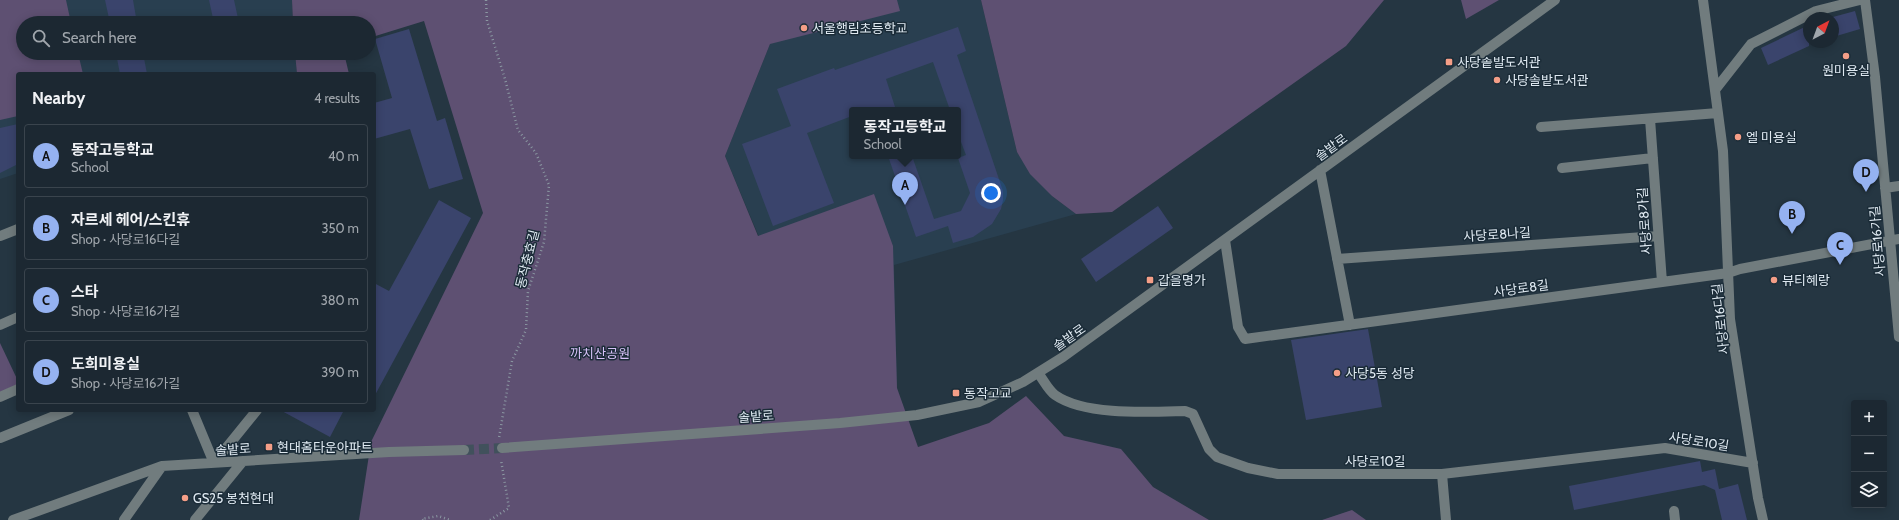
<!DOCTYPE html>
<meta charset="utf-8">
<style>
:root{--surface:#1c2832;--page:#29343e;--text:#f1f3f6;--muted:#a0a6ac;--line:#3a444d;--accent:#95b2f1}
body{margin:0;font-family:Cabin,"Noto Sans KR",sans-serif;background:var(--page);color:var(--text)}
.controls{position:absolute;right:12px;bottom:12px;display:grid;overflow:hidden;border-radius:4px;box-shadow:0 2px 10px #0003}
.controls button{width:36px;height:36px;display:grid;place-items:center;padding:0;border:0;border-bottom:1px solid var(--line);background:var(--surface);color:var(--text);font:20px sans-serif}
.compass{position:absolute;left:1803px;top:12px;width:36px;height:36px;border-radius:50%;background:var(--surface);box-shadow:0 2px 10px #0003;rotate:41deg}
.you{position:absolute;left:991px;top:193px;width:14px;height:14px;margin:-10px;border:3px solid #fff;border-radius:50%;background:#1a73e8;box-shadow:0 0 0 6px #1a73e833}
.badge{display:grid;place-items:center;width:26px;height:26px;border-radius:50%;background:var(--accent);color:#111;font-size:13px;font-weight:700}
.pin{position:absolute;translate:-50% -33px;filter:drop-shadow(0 1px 2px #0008)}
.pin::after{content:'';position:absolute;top:21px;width:14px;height:12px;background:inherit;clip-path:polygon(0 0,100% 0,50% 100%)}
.popup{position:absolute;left:849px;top:107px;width:112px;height:52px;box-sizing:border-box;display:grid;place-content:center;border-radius:4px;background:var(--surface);filter:drop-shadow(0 1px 3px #0005);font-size:13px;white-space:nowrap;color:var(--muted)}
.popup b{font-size:15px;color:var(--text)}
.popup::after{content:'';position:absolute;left:50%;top:100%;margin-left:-8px;border:8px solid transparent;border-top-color:var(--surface)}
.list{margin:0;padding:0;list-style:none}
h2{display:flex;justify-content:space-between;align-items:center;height:52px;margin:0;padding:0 16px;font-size:17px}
h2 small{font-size:13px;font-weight:400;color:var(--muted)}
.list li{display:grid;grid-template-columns:26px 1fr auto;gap:12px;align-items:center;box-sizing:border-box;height:64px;margin:0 8px 8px;padding:0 8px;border:1px solid var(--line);border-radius:4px}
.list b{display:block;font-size:15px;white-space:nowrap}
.list p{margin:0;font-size:13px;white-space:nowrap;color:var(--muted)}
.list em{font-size:13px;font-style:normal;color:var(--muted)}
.icon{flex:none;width:22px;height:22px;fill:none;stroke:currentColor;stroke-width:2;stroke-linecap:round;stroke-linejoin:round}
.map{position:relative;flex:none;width:1899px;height:520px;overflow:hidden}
.search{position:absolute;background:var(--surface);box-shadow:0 2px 10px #0003;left:16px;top:16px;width:360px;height:44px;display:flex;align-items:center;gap:10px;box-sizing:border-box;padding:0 14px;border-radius:22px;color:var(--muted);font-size:15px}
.panel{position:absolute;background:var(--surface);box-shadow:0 2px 10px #0003;left:16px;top:72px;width:360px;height:340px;border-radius:4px}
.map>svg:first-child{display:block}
</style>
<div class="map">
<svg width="1899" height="520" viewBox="0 0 1899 520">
<rect width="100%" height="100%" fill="#253642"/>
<path fill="#293f50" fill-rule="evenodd" d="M0,0h292l1,23h-270v30h272l2,21h-279v99l-18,6z
M776,0h205l36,152 35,44 24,18 -182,51 3,123 -130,-132 -42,-100 45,-112zM852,110h106v46h-106z"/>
<path fill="#5e5072" d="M0,0h66l5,23h-48v30h55l5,21h-65v42l-18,4z
M292,0h605l3,11 -130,33 -45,112 33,80 116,-42 19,52 4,142 21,59 71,-24 37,-27 38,40 57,13 32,38 56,33h-850l12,-78 112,-229 -59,-192 -55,17v-15h-76z
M981,0h403l-38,46 -234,166 -36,2 -24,-18 -22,-22 -13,-22z
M1461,0h38l-33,19z
M295,53h49l5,21h-52z
M0,343l18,38v4l-18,8z
M1352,510l14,10h-44z"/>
<path fill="#3a446c" d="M105,0h28l4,23h-27z
M209,0h25l5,23h-25z
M1855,11l5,18 -27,8v-20z
M1809,25v21l-41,19 -7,-17z
M958,27l8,24 -9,4 46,136v9l-2,9 -9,15 -19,13 -20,6 -5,-17 -32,11 -28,-81h24l22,63 27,-8 9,-18 -12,-35 8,-3 -8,-21v-24h-8l-17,-48 -47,17 10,31h-46l2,6 -45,17 27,70 -61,23 -31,-82 49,-18 -14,-37 57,-21 1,2z
M409,29l28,92 8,-3 18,61 -34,10 -19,-60 -36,10v-36l18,-5 -17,-59z
M116,53h27l4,21h-27z
M18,124v40l-18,9v-45z
M439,200l32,18 -97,179v-114l15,8z
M1158,206l15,22 -77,54 -15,-23z
M1368,329l14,78 -76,13 -15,-80z
M280,410h64l-14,27z
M1700,461l2,11 13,-3 4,20 19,-5 9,36h-25l-7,-30 -11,-5 -130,25 -5,-24z"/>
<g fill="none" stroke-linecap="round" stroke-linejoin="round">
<path stroke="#41515c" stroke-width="10" stroke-dasharray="10 5" stroke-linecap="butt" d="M464,450l38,-2"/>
<path stroke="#8b98a2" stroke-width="2.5" stroke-dasharray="1 3" stroke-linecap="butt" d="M486,0l1,21 18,58 13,51 18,23 13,32 -5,57 -16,49 -2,39 -14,31 -13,77
M423,520l-1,-1 16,-3 12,4
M490,520l19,-12 -8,-48"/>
<path stroke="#717c7e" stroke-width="10" d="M1703,0l20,151 7,168 28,179 5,22
M1865,0l10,77 24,260
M1715,90l36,-46 65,-33 44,-11
M1650,119l12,163
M1541,127l177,-14
M1562,168l91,-10
M1320,170l30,155
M1885,188l14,-2
M0,236l18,-7
M1225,240l13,87 7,12 483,-66 12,-4 159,-30
M1337,259l321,-23
M0,325l18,-8
M1038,373c5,6 10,17 17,22 30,21 94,17 130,16l8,3 16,35 8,8 31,11 30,6h164l223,-26 88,15
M0,397l18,-8
M192,410l22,53 43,-53
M0,438l69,-28
M502,448l338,-25 77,-8 62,-13 44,-20 40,-25 492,-357
M1442,474l4,46
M1674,511l1,9
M13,520l149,-54 227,-14 75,-2
M124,520l38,-54
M195,520l48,-59"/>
</g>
<g fill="#f49e87" stroke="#1b2c38" stroke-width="1.5">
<circle cx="804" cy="28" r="4"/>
<circle cx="1846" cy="56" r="4"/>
<rect x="1445" y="58" width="8" height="8" rx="2"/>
<circle cx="1497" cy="80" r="4"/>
<circle cx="1738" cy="137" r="4"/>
<rect x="1146" y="276" width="8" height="8" rx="2"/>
<circle cx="1774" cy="280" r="4"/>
<circle cx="1337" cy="373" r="4"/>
<rect x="952" y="389" width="8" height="8" rx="2"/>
<rect x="265" y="443" width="8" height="8" rx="2"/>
<circle cx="185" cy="498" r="4"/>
</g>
<g text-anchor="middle" stroke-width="3" stroke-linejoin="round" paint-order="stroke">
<g font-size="13" fill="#dfe9f1" stroke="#1b2c38" text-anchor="start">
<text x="812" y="33">서울행림초등학교</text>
<text x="1457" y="67">사당솥발도서관</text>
<text x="1846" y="75" text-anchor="middle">원미용실</text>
<text x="1505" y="85">사당솔밭도서관</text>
<text x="1746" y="142">엘 미용실</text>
<text x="1158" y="285">갑을명가</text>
<text x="1782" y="285">뷰티혜랑</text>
<text x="1345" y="378">사당5동 성당</text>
<text x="964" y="398">동작고교</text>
<text x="277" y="452">현대홈타운아파트</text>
<text x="193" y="503">GS25 봉천현대</text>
</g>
<g font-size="13" fill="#dfe9f1" stroke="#1b2c38">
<text transform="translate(1331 147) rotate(-36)" y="5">솔밭로</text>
<text transform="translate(1644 221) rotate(-94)" y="5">사당로8가길</text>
<text transform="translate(1497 234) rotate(-4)" y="5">사당로8나길</text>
<text transform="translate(1877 241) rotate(-95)" y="5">사당로16가길</text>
<text transform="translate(527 259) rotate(-76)" y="5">동작충효길</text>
<text transform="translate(1521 288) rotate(-8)" y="5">사당로8길</text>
<text transform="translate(1720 319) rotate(-96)" y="5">사당로16다길</text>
<text transform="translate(1069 337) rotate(-35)" y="5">솔밭로</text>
<text transform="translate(756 416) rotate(-4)" y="5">솔밭로</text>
<text transform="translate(1699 441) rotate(9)" y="5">사당로10길</text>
<text transform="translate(233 449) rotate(-4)" y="5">솔밭로</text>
<text x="1375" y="466">사당로10길</text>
</g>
<g font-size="13" fill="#d7c1f8" stroke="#1b2c38">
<text x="600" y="358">까치산공원</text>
</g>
</g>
</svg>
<div class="controls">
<button>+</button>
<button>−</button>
<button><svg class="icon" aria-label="layers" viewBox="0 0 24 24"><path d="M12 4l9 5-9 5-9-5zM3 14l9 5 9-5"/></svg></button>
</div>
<svg class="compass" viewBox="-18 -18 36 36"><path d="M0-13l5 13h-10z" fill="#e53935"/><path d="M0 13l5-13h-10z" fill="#a0a6ac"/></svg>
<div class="you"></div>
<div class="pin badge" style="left:905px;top:205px">A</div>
<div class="popup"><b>동작고등학교</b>School</div>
<div class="pin badge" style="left:1792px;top:234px">B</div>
<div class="pin badge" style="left:1840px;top:265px">C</div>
<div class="pin badge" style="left:1866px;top:192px">D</div>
<div class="search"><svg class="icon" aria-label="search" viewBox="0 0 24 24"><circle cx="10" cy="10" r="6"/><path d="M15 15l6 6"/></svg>Search here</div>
<section class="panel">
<h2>Nearby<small>4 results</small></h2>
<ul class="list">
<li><span class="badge">A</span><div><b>동작고등학교</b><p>School</p></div><em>40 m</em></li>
<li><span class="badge">B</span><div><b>자르세 헤어/스킨휴</b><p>Shop · 사당로16다길</p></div><em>350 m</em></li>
<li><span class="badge">C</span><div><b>스타</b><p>Shop · 사당로16가길</p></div><em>380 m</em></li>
<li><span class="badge">D</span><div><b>도희미용실</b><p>Shop · 사당로16가길</p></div><em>390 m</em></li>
</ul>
</section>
</div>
